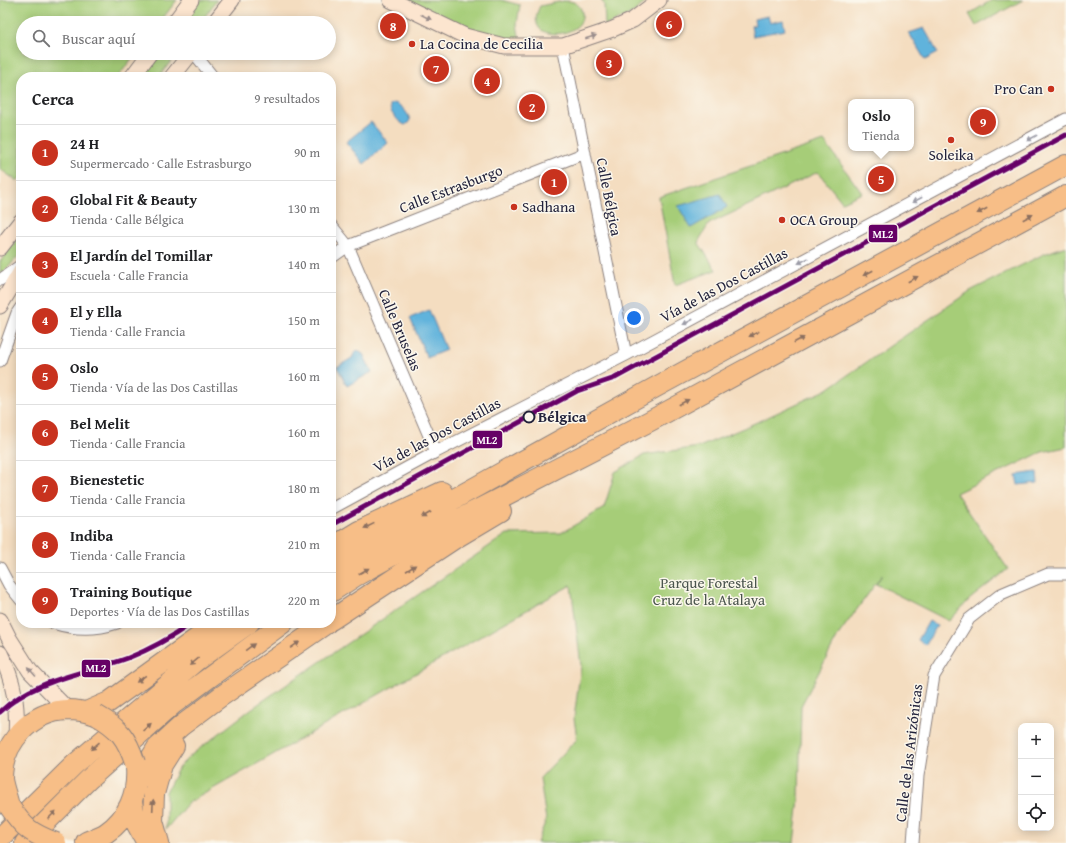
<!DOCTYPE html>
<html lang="es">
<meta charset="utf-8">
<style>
:root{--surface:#fff;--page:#f6f6f6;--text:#202124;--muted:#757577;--line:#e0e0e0;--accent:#c8321e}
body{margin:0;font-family:"Gentium Book Plus",serif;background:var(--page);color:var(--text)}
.controls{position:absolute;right:12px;bottom:12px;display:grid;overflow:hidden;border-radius:8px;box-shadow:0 2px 10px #0003}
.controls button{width:36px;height:36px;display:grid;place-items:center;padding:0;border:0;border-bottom:1px solid var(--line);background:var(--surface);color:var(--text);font:20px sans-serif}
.you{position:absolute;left:634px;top:318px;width:14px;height:14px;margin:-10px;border:3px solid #fff;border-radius:50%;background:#1a73e8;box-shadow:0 0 0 6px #1a73e833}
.badge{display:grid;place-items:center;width:26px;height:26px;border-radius:50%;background:var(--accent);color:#fff;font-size:13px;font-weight:700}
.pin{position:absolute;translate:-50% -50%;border:2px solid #fff;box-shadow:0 1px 4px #0006}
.popup{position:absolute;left:848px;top:99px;width:66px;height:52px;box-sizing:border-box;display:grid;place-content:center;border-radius:8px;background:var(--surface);filter:drop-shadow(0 1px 3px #0005);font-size:13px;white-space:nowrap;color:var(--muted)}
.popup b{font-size:15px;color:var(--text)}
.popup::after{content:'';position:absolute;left:50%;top:100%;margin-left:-8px;border:8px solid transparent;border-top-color:var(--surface)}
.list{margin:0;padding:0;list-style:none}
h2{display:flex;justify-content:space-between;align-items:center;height:52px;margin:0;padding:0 16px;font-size:17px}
h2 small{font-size:13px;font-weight:400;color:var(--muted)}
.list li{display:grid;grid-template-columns:26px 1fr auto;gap:12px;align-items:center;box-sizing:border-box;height:56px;padding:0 16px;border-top:1px solid var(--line)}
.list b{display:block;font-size:15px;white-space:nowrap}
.list p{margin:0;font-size:13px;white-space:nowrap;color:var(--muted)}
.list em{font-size:13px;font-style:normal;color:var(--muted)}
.icon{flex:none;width:22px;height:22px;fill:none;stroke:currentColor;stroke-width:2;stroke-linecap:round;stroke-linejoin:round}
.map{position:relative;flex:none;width:1066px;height:843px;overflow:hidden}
.search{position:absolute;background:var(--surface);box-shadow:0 2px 10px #0003;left:16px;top:16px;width:320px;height:44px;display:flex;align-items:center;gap:10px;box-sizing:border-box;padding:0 14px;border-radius:22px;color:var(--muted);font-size:15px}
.panel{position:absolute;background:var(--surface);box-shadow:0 2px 10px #0003;left:16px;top:72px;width:320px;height:556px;border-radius:16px}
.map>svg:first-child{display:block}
</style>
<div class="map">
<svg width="1066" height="843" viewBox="0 0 1066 843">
<rect width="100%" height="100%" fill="#fbf7ec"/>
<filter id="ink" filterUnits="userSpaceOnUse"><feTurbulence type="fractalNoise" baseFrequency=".025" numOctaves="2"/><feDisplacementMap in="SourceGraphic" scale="8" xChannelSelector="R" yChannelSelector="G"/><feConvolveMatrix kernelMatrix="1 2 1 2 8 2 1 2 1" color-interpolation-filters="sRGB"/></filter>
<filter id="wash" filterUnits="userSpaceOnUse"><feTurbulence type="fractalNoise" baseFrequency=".012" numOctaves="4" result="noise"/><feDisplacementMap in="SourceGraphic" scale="16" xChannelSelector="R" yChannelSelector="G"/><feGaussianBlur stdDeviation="0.9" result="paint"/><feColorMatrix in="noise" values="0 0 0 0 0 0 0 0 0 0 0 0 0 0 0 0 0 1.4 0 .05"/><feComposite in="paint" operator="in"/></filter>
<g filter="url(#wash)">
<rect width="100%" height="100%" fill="#f4ddc0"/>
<path fill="#a6cd78" stroke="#64785a" d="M0,0h177l-18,23h-136v30h113l-18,24h-97v100l-4,4 -17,-12z
M200,0h17l-17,23h-17z
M406,0h95l19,5 -3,19 3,17 -20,-2 -41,-14z
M601,0h47l-14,12 -29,14 -1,-22z
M992,0h31l-47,26 -7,-12z
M563,1c7,0 14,0 18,8 12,29 -62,38 -41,-3z
M160,53h17l-18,24h-18z
M824,141l38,52 -20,9 -24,-30 -109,52 -11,18 18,28 -41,15 -16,-88z
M21,233v20l-16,18 -5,4v-13z
M1066,246v201l-24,5 -86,41 52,76 -38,30 -21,22 -73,-37 6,-9 -43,59 -38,72 -2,93 -5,44h-257l9,-23 -6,-42 37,-39 -3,-21 7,-52 -10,-81 -383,218 -22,26v-37l13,-25 11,-11 61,-47 256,-175 54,-1 43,-25 11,-36 29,-17 55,-8 56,-24 71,-33 144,-99 74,-37z"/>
<path fill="#60b3dc" stroke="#416a8c" d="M768,16l2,7 13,-3 2,10 -32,6 -2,-10 4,-1 -1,-6z
M924,28l14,25 -13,7 -16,-27z
M393,103c7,0 16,11 17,17l-2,3 -3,2c-7,-3 -16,-13 -15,-20z
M371,122l17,21 -24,21 -18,-22z
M720,194l7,13 -36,21 -13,-22z
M429,310l17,40 -19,8 -17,-40z
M358,351l5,3 9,18 -25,14 -10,-19 15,-9 3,-6z
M1037,472l1,11 -20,2 -2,-10z
M929,621l8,5 -12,19 -7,-5z"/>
</g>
<g filter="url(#ink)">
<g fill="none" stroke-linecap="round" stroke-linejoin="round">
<defs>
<path id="street" d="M563,46l63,309
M194,53l19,24
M331,225l17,21 88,206
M331,258l17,-12 237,-93
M0,280l21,-15
M0,361l17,-48 4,-6
M331,509l105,-57 190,-97 440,-236
M0,568l9,17 12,15
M53,623c22,7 43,7 64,0
M913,843l5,-67 16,-100 35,-57 32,-25 47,-20h18"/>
<path id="secondary" d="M391,0l74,36 39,10h59l50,-17 20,-9 26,-20
M174,23l17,-23
M214,23l18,-23
M132,77l18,-24
M172,77l19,-24
M0,248l21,-27
M0,306l21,-35
M0,620l9,18 21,33 38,39
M0,653c14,28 18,52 16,84"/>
<path id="highway" d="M331,548l28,-17 83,-39
M331,570l98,-57 227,-126 410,-222
M331,592l23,-15 84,-47 212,-109 416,-225
M331,620l123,-81 47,-28
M86,712l23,-10 109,-79
M137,781l20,-33 24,-22 39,-29 107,-74
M132,801l3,20 12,22
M9,806c-2,-9 -6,-19 -7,-27 0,-37 30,-68 66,-69 9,0 19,2 28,5
M0,838l75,-74 122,-104 52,-37
M86,842c6,-3 14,-5 20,-9 22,-15 32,-39 30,-65
M25,843l64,-64 83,-74 111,-82
M159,843l-6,-22 1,-27 8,-29 12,-19"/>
</defs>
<use href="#street" stroke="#8b807e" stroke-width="13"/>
<use href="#secondary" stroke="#8b807e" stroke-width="17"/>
<use href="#highway" stroke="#8b807e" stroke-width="22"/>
<use href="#street" stroke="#fff" stroke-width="11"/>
<use href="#secondary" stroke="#fce5cf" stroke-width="15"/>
<use href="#highway" stroke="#f7be87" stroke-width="20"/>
<defs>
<path id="highway-bridge" d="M96,715c23,13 31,23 39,48
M9,806c15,22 21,27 47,37"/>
</defs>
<use href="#highway-bridge" stroke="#8b807e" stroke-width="22" stroke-linecap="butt"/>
<use href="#highway-bridge" stroke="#f7be87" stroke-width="20"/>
<defs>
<path id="rail-1" d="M331,525l246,-134 38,-13 451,-243
M0,712c34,-33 85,-38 128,-54 23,-9 44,-21 64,-35"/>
</defs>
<use href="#rail-1" stroke="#fbf7ec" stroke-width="8"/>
<use href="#rail-1" stroke="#606" stroke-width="5"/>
</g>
<defs><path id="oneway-solid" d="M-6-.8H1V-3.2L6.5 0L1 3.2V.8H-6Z"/></defs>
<g fill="#9a8d8c">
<use href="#oneway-solid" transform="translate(426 17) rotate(26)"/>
<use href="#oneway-solid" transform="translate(591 37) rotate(-18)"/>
<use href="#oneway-solid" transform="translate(32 672) rotate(-131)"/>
</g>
<g fill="#9c9ca7">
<use href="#oneway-solid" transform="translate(1032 138) rotate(151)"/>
<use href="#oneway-solid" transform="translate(917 200) rotate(152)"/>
<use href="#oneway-solid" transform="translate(803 261) rotate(152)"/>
<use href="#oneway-solid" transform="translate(688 322) rotate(152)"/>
</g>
<g fill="#8c7061">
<use href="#oneway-solid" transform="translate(982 211) rotate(152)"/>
<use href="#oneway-solid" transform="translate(1028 217) rotate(-28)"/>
<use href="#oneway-solid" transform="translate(868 273) rotate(152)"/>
<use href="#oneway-solid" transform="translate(913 279) rotate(-28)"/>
<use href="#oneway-solid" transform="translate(754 334) rotate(152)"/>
<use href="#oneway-solid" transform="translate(799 340) rotate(-28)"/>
<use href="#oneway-solid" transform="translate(684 402) rotate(-28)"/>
<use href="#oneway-solid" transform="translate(426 515) rotate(150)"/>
<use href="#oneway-solid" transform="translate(369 526) rotate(154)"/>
<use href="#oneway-solid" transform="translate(411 568) rotate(-33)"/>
<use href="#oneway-solid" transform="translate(364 571) rotate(-29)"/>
<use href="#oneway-solid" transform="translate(295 645) rotate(-34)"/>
<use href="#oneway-solid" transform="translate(250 647) rotate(-36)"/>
<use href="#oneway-solid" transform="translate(194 662) rotate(141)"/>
<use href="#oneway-solid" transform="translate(141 679) rotate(144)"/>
<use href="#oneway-solid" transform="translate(147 727) rotate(-42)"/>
<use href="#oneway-solid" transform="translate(95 746) rotate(139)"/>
<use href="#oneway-solid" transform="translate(153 805) rotate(-87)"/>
<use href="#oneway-solid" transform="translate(52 815) rotate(-45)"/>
</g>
</g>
<g fill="#c8321e" stroke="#fbf7ec" stroke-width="1.5">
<circle cx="412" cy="44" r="4"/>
<circle cx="1051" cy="89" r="4"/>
<circle cx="951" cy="140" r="4"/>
<circle cx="514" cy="207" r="4"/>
<circle cx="782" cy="220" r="4"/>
</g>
<circle fill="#fbf7ec" stroke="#22223b" stroke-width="2" cx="529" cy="417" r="5.5"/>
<g text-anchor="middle" stroke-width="3" stroke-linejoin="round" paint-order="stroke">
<g font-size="15" fill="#22223b" stroke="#fbf7ec" text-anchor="start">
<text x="420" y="49">La Cocina de Cecilia</text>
<text x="1043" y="94" text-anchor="end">Pro Can</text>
<text x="951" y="160" text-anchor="middle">Soleika</text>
<text x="522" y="212">Sadhana</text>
<text x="790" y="225">OCA Group</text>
</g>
<g font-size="15" fill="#22223b" stroke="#fbf7ec">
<text transform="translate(451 189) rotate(-21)" y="5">Calle Estrasburgo</text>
<text transform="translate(609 197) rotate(79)" y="5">Calle Bélgica</text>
<text transform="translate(724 285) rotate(-28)" y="5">Vía de las Dos Castillas</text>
<text transform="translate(400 330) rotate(67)" y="5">Calle Bruselas</text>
<text transform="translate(437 435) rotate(-28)" y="5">Vía de las Dos Castillas</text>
<text transform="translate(909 753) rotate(-83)" y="5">Calle de las Arizónicas</text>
</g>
<g font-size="15" font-weight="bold" fill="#22223b" stroke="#fbf7ec" text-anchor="start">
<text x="538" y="422">Bélgica</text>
</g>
<g font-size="15" fill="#4a554d" stroke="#fbf7ec">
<text x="709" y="588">Parque Forestal<tspan x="709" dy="17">Cruz de la Atalaya</tspan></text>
</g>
</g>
<g stroke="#fbf7ec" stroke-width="1.5">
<rect x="868" y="224" width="30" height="19" rx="4" fill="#606"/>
<rect x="472" y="430" width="31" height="19" rx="4" fill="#606"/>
<rect x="81" y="659" width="30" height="19" rx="4" fill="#606"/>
</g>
<g font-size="11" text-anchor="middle" font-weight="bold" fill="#fff">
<text x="883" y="238">ML2</text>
<text x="487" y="444">ML2</text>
<text x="96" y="672">ML2</text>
</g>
</svg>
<div class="controls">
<button>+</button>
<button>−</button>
<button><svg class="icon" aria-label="locate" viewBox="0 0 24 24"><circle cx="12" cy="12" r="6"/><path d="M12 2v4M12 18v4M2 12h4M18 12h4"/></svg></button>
</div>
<div class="you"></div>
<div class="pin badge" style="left:554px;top:182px">1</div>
<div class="pin badge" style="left:532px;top:107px">2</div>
<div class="pin badge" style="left:609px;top:63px">3</div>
<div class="pin badge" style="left:487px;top:81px">4</div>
<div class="pin badge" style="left:881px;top:179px">5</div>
<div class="popup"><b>Oslo</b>Tienda</div>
<div class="pin badge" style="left:669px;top:24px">6</div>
<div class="pin badge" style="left:436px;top:69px">7</div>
<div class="pin badge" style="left:393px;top:26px">8</div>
<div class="pin badge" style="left:983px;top:122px">9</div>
<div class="search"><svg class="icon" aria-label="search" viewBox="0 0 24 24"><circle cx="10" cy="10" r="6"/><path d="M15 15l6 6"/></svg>Buscar aquí</div>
<section class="panel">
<h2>Cerca<small>9 resultados</small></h2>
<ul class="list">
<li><span class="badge">1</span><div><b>24 H</b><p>Supermercado · Calle Estrasburgo</p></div><em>90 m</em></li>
<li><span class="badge">2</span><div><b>Global Fit &amp; Beauty</b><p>Tienda · Calle Bélgica</p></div><em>130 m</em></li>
<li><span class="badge">3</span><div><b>El Jardín del Tomillar</b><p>Escuela · Calle Francia</p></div><em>140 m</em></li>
<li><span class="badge">4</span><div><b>El y Ella</b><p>Tienda · Calle Francia</p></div><em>150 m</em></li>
<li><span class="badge">5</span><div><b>Oslo</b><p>Tienda · Vía de las Dos Castillas</p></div><em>160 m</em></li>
<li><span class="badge">6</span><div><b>Bel Melit</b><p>Tienda · Calle Francia</p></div><em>160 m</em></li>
<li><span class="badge">7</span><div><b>Bienestetic</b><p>Tienda · Calle Francia</p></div><em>180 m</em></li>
<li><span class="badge">8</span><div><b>Indiba</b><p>Tienda · Calle Francia</p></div><em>210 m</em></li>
<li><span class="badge">9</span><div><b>Training Boutique</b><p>Deportes · Vía de las Dos Castillas</p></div><em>220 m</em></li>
</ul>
</section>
</div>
